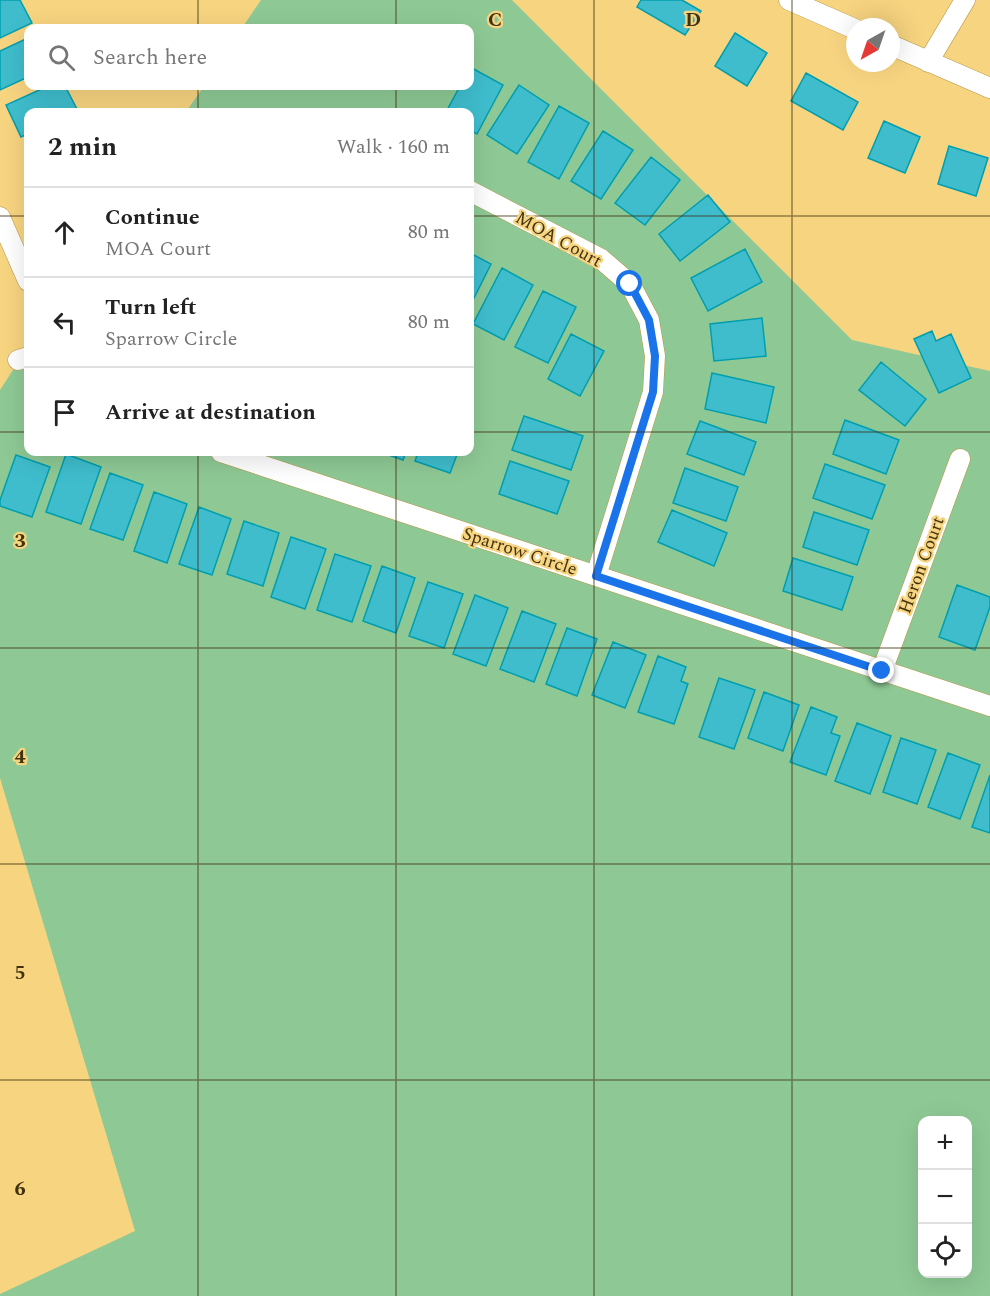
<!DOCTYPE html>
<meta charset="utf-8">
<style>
:root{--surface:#fff;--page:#f6f6f6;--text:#222;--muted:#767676;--line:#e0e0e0}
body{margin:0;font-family:Spectral,serif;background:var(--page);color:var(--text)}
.controls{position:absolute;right:18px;bottom:18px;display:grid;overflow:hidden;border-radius:12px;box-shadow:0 6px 24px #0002}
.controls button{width:54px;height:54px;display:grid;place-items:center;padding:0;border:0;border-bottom:2px solid var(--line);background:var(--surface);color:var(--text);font:30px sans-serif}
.compass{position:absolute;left:846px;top:18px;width:54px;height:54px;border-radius:50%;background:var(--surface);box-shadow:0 6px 24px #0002;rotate:220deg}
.stop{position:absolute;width:18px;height:18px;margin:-14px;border:4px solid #1a73e8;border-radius:50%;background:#fff}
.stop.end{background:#1a73e8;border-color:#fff;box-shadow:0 2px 6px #0008}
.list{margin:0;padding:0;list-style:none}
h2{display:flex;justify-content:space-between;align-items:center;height:78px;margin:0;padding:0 24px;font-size:26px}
h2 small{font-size:20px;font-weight:400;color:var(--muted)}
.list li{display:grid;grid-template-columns:39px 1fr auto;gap:18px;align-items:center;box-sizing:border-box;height:90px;padding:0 24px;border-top:2px solid var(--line)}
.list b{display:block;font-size:22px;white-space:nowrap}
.list p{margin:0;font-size:20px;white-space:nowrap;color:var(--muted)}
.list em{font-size:20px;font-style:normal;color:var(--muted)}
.icon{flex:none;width:33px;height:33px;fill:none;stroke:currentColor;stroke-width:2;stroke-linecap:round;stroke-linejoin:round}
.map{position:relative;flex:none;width:990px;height:1296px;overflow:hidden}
.search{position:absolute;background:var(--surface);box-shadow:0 6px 24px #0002;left:24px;top:24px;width:450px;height:66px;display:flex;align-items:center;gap:15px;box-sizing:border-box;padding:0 21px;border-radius:12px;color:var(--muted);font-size:22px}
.panel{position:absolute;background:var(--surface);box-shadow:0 6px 24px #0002;left:24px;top:108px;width:450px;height:348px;border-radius:12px}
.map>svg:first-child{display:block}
</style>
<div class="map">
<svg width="990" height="1296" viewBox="0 0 990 1296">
<rect width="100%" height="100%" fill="#f7d480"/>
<path fill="#8ec995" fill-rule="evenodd" d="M261,0h251l340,340 138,31v925h-990v-2l135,-63 -135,-453v-388l28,-43v105h442v-340h-284l18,-26h266v-58h-228zM922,1120h46v154h-46z"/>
<path fill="#3fbdcd" stroke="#009eae" stroke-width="1.5" d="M0,0h20l12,23 -32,15z
M641,0h41l19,11 -16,24 -48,-28z
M735,33l32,20 -20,33 -32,-20z
M28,38v39l-28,13v-39z
M470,67l33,18 -26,49 -7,-4v-18h-24l14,-26h10z
M806,73l52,29 -15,28 -52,-29z
M519,85l30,20 -32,49 -30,-19z
M48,86h17l13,25 -50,1v22l-7,3 -15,-32z
M559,106l30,17 -30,56 -31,-17z
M884,121l36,16 -15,36 -37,-15z
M603,131l30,19 -32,49 -30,-18z
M949,146l39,12 -12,38 -38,-12z
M651,157l29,23 -35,45 -30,-22z
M708,195l22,27 -50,39 -21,-27z
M745,249l17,33 -54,29 -17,-33z
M470,253l21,11 -21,42z
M502,268l31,17 -29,55 -31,-16z
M543,291l33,16 -28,56 -33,-16z
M762,318l4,38 -52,5 -4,-37z
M932,331l4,10 15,-7 20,44 -32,15 -25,-54z
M571,334l33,17 -24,45 -32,-17z
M881,362l45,37 -21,27 -46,-36z
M712,373l62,14 -8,36 -61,-14z
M524,416l59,20 -12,34 -59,-20z
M845,420l54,20 -13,34 -53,-20z
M700,421l56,21 -12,33 -57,-21z
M380,452h26l-3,8z
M418,452h40l-8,21 -35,-12z
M66,454l35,13 -20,57 -35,-12z
M16,455l34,12 -18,50 -32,-11v-6z
M510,461l59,20 -12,33 -58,-20z
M825,464l60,21 -13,34 -59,-21z
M685,468l53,19 -12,34 -53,-18z
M110,473l33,12 -20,55 -33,-11z
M154,492l33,12 -20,59 -33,-12z
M199,507l32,12 -19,56 -33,-11z
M672,510l55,23 -13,33 -56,-24z
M814,512l55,18 -12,35 -54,-18z
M244,521l35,12 -16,53 -36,-12z
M291,537l35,12 -21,60 -34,-12z
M335,554l36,12 -19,56 -35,-12z
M793,558l60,19 -11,33 -59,-19z
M382,566l33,12 -19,55 -33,-12z
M428,582l35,12 -19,54 -35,-12z
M957,585l33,12v10l-15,43 -36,-13z
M475,595l33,13 -22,58 -33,-12z
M522,611l34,13 -22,58 -34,-13z
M567,628l30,11 -20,57 -31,-12z
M613,642l33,13 -21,53 -33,-13z
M658,656l28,11 -5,14 7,3 -14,40 -36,-12z
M719,678l36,12 -21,59 -35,-12z
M764,692l35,13 -16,46 -35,-13z
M811,707l26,10 -6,16 9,3 -14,39 -36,-13z
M857,723l34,13 -21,58 -35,-13z
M901,738l35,12 -19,54 -34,-12z
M948,753l32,12 -20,54 -32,-12z
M990,775v58l-18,-6z"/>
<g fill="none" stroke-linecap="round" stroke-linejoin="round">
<defs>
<path id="street" d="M789,0l66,29
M891,45l99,43
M928,62l37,-62
M470,191l131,68 29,25 19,36 6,36 -2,36 -57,184
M0,217l28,64
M18,360l10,-3
M221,452l769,254
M882,671l78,-212"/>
</defs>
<use href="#street" stroke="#b89642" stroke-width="21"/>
<use href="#street" stroke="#fff" stroke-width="20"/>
</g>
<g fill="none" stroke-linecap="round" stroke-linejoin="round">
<path stroke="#1a73e8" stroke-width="8" d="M630,284l19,36 6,36 -2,36 -57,184 286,95"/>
</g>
<path fill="none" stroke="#40320f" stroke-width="1.5" stroke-opacity="0.55" d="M198,0v28M396,0v28M594,0v1296M792,0v1296M198,86v26M396,86v26M0,216h28M470,216h520M0,432h28M470,432h520M198,452v844M396,452v844M0,648h990M0,864h990M0,1080h990"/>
<g text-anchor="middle" stroke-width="4.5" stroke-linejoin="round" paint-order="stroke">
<g font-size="18" fill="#40320f" stroke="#f7d480">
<text transform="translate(559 239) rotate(29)" y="6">MOA Court</text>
<text transform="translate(520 551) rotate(18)" y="6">Sparrow Circle</text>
<text transform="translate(921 565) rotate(-70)" y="6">Heron Court</text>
</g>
</g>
<g font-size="20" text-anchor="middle" font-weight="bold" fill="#40320f" stroke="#f7d480" stroke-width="4.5" stroke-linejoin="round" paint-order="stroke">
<text x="495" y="26">C</text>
<text x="693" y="26">D</text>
<text x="20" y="547">3</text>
<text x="20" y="763">4</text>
<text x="20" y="979">5</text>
<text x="20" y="1195">6</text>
</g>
</svg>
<div class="controls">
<button>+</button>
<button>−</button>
<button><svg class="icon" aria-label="locate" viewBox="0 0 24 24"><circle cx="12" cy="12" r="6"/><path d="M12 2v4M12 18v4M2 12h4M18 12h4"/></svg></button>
</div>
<svg class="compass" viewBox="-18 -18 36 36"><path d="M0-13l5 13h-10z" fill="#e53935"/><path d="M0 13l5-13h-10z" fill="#767676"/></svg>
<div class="stop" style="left:630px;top:284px"></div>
<div class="stop end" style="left:882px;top:671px"></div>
<div class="search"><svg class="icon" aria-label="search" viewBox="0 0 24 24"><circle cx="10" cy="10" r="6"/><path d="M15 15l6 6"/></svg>Search here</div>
<section class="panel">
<h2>2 min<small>Walk · 160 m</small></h2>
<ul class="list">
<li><svg class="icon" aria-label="ahead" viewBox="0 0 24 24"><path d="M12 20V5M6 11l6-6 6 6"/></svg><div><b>Continue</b><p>MOA Court</p></div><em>80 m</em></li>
<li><svg class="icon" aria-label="left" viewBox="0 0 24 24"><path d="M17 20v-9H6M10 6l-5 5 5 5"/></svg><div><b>Turn left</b><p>Sparrow Circle</p></div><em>80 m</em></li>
<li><svg class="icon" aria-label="arrive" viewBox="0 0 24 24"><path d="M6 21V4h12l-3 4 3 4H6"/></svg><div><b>Arrive at destination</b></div></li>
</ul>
</section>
</div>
